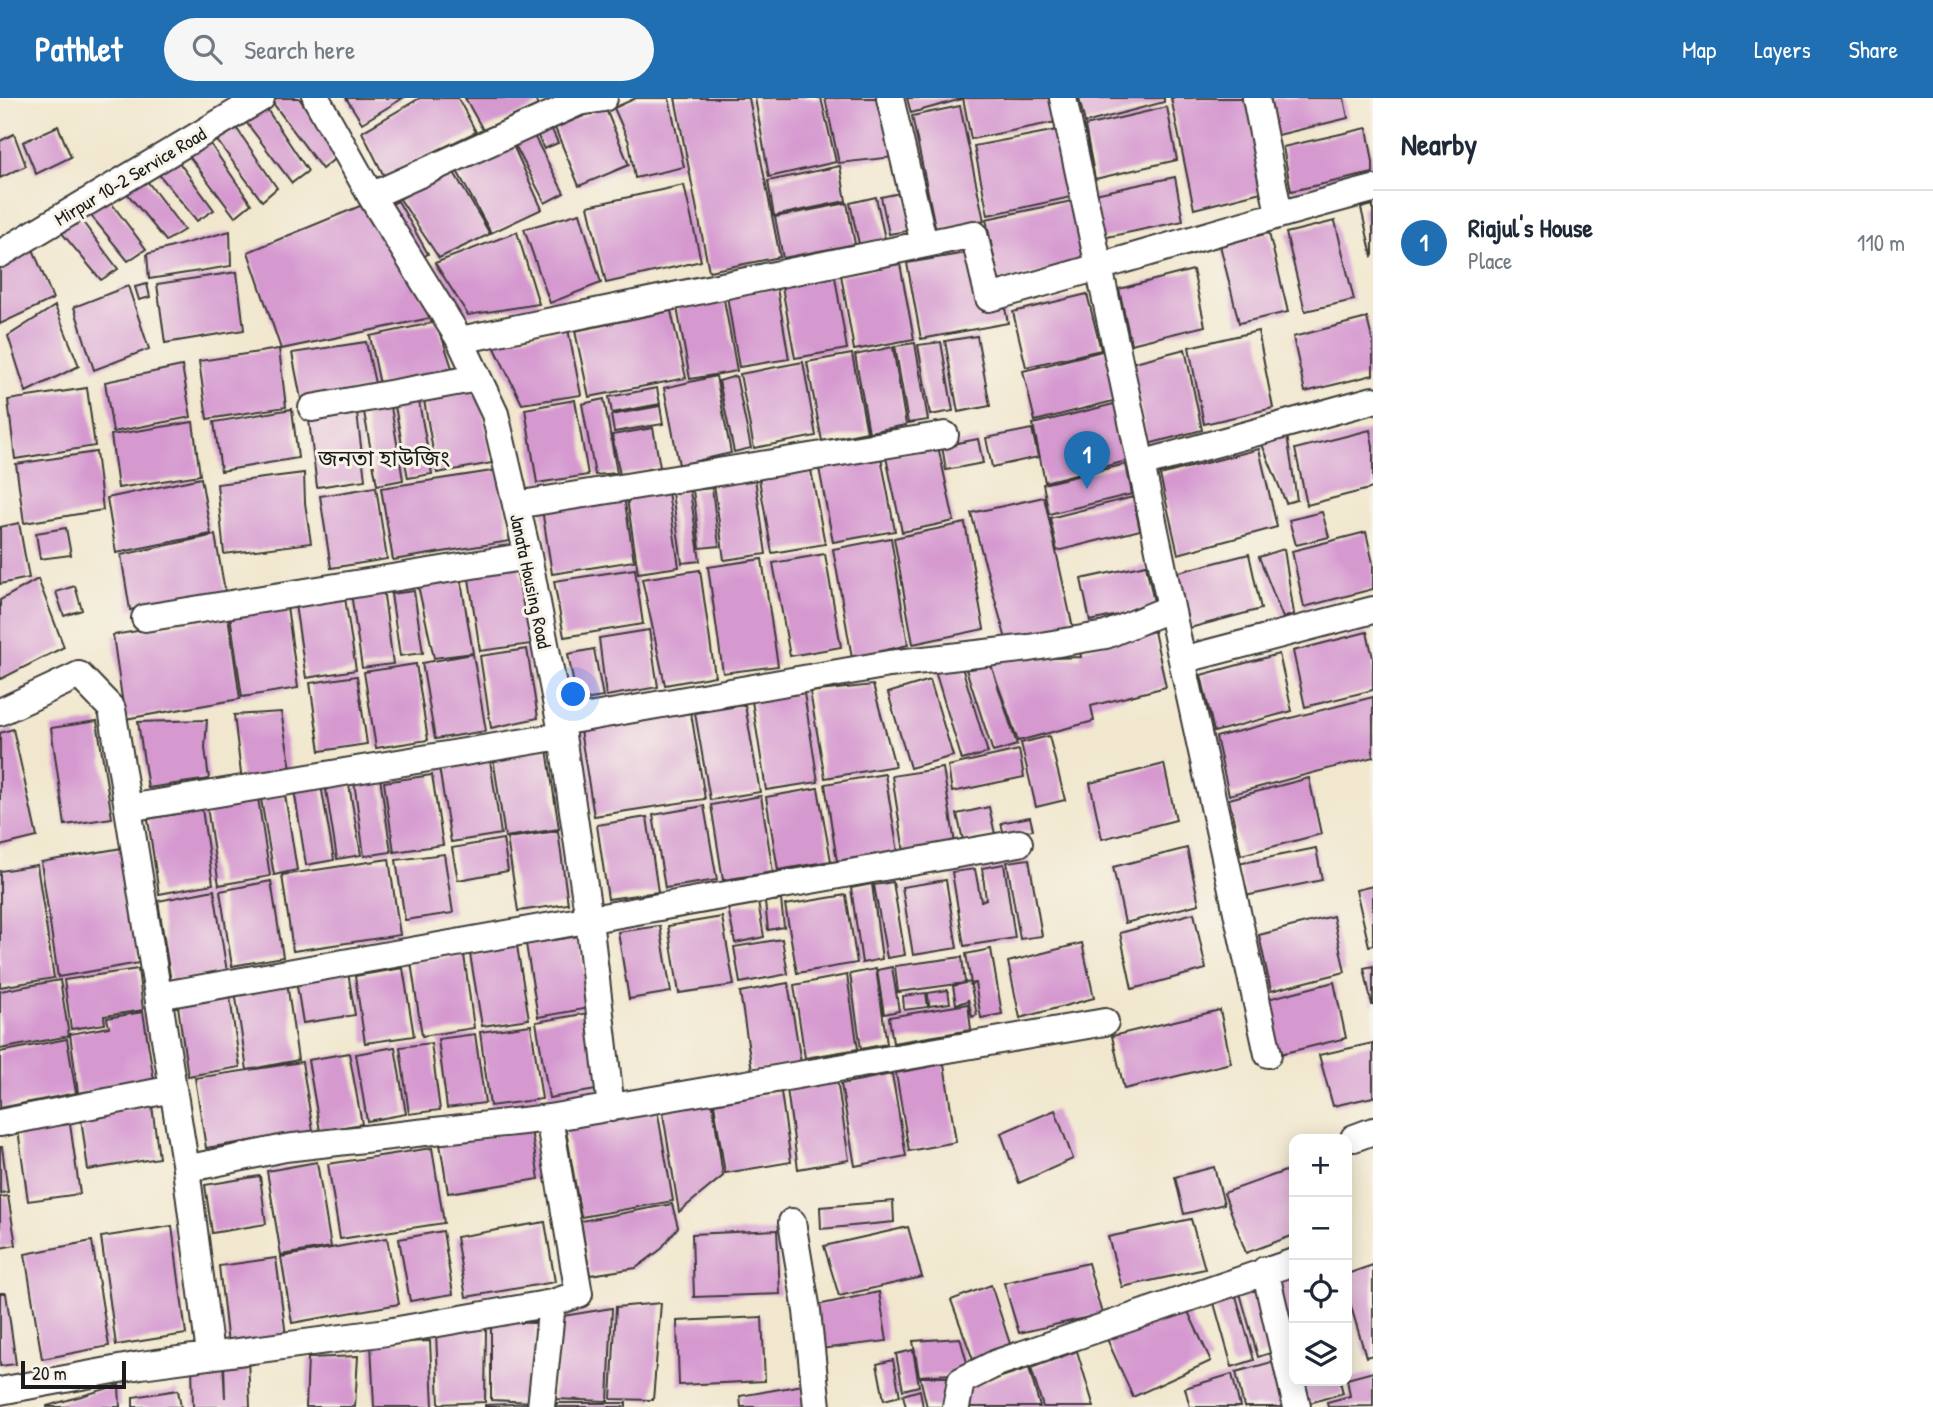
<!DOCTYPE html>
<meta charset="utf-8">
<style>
:root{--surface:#fff;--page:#f6f6f7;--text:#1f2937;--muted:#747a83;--line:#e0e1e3;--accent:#1f6fb2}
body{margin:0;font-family:"Patrick Hand","Noto Sans Bengali",sans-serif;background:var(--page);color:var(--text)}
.controls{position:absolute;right:21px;bottom:21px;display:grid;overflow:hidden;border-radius:14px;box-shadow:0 4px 18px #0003}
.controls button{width:63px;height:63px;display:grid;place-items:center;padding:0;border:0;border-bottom:2px solid var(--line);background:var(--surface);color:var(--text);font:35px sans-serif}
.scale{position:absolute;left:21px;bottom:18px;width:105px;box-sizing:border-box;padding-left:7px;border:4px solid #1c1c1c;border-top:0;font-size:19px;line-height:24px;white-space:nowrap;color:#1c1c1c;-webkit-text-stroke:5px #f7f3e8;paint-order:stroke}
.you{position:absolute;left:574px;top:597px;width:24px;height:24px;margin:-18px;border:5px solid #fff;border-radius:50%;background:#1a73e8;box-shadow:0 0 0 10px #1a73e833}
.badge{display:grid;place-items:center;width:46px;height:46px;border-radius:50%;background:var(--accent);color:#fff;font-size:23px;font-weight:700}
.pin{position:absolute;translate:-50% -58px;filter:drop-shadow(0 2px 4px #0008)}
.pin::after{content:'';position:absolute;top:37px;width:24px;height:21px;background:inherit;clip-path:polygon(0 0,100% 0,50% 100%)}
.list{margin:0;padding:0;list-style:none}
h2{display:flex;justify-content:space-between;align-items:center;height:91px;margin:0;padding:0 28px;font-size:30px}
h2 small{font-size:23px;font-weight:400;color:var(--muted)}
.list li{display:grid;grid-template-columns:46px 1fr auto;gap:21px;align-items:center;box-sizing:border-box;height:105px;padding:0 28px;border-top:2px solid var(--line)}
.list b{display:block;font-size:26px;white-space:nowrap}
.list p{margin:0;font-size:23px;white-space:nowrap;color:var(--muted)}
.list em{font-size:23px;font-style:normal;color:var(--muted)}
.icon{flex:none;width:38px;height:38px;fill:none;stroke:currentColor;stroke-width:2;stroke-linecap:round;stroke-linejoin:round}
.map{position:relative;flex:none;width:1373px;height:1309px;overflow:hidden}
header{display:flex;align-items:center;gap:42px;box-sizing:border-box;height:98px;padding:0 35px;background:var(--accent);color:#fff}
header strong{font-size:33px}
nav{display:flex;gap:38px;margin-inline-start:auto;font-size:24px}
.search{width:490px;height:63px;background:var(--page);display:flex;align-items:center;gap:18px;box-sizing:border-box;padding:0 24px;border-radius:38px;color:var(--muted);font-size:26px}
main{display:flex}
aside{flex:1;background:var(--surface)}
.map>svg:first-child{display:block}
.building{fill:#d599d0}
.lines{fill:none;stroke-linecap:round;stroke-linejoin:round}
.minor-casing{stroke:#3c3a37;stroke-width:30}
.minor{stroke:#fff;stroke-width:26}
.labels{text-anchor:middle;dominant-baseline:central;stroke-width:6;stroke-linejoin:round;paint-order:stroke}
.street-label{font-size:19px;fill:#1c1c1c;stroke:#f7f3e8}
.quarter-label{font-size:23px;fill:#1c1c1c;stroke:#f7f3e8}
</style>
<header>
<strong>Pathlet</strong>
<div class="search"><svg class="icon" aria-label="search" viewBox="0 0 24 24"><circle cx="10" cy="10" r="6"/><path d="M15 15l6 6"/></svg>Search here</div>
<nav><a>Map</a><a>Layers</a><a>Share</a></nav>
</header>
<main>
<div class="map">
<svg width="1373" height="1309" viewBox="0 0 1373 1309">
<rect width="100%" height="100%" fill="#f7f3e8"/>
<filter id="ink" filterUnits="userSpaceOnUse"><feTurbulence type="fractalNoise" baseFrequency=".0143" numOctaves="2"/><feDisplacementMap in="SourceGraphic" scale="14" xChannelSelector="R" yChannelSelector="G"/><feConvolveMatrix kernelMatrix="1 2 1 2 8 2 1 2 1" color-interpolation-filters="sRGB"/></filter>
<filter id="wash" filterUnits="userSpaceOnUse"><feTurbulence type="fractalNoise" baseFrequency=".00686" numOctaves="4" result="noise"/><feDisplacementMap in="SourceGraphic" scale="28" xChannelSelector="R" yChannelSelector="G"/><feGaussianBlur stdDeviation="1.57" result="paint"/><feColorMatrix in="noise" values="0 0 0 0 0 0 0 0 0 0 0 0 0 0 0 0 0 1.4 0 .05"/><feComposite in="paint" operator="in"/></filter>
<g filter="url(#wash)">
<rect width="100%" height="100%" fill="#f1e7ce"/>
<g id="blocks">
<path class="building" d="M274,0H299L338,58L322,71L270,1Z
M346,0H403L362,25Z
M420,0H458L476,34L384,78L362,34Z
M465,0H534L538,7L483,32Z
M636,0H669L684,69L635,80L629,44L614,10Z
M675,0H749L780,159L709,173Z
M755,0H821L836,64L769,79Z
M825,0H881L895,59L839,65Z
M907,0H962V1L911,15Z
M963,0H1051L1056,24L971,41Z
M1079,0H1164V4L1085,25Z
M1171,0H1250L1269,92L1194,111Z
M1265,0H1344L1348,20L1274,38Z
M264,7L308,73L292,85L240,16Z
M960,8L984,123L936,133L912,18Z
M605,9L629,67L579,88L555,30Z
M1167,9L1177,62L1095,81L1085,28Z
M233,25L277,90L262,103L210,33Z
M549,25L558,45L544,51L535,32Z
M58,28L71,59L36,76L23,44Z
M1367,30L1373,64V75L1291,93L1283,49Z
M1057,32L1071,99L988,117L974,48Z
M532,34L564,95L545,105L513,43Z
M14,36L26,68L0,80V43Z
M207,41L251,106L235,119L183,50Z
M512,45L542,111L491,135L456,71Z
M175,59L214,112L197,123L152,68Z
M840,68L846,103L774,118L768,83Z
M452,71L490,136L439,160L400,101Z
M144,79L184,132L166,143L121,88Z
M1175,79L1183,123L1098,141L1090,97Z
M684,87L701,163L606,185L588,108Z
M905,94L912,132L889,136L881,99Z
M106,98L146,151L128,163L83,108Z
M876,99L885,141L859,146L850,105Z
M398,103L428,156L418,162L387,108Z
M1072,103L1085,166L999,183L986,121Z
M847,105L855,146L783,160L775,119Z
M365,106L435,219L281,251L248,154Z
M1373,107V157L1372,158L1361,110Z
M580,115L601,185L550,205L524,131Z
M79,119L118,171L101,182L56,128Z
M1335,123L1354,202L1305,213L1286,135Z
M230,133L231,168L149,181L147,156Z
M517,134L539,206L468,217L435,165Z
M1269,135L1288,214L1239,225L1220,147Z
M29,141L53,201L0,226V159Z
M972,154L983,214L1005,210L1008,225L921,241L907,165Z
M900,166L914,241L854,252L841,177Z
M1193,172L1205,228L1131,246L1119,191Z
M237,174L244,232L165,245L157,186Z
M835,179L847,251L795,260L782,189Z
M147,186L150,199L139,202L135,189Z
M128,188L149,251L94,272L74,209Z
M777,190L789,261L739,269L727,198Z
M723,196L737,273L690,281L676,204Z
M1087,196L1101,252L1026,269L1013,214Z
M55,208L79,268L26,294L8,238Z
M671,213L686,280L589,299L575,233Z
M1367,220L1373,245V277L1305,294L1293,239Z
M437,224L453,273L380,287L370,238Z
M568,231L581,297L522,306L492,244Z
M1258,233L1273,310L1204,326L1189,249Z
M977,238L990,308L958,314L945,243Z
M366,244L376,290L301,301L292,255Z
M941,244L953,313L930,317L918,247Z
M915,245L928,322L908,325L895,248Z
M893,249L906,327L869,334L855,257Z
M279,251L286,309L207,321L199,263Z
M1110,251L1121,301L1035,323L1023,273Z
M1185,251L1202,332L1148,346L1131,265Z
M852,256L867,334L822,343L807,264Z
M803,264L816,338L754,350L740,276Z
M182,268L191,319L113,334L105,284Z
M716,278L731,355L679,367L664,290Z
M736,278L751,350L734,354L719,283Z
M87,290L95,348L15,361L8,302Z
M657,290L660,306L612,315L609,299Z
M479,292L492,365L437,375L424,302Z
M604,301L617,375L595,377L582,306Z
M575,302L588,377L537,385L525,311Z
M419,304L432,376L408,380L395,308Z
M1122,304L1134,361L1045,384L1033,326Z
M660,308L663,326L614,334L611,317Z
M391,309L403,382L377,387L364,314Z
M292,311L298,360L221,373L214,324Z
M357,315L365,382L317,389L309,322Z
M193,324L200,377L118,390L111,337Z
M653,330L660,369L620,377L612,337Z
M1032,331L1038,359L992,369L986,340Z
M1370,332L1373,348V390L1307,407L1295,351Z
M1287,337L1297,402L1286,405L1261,344Z
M978,341L983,365L946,372L942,348Z
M938,348L954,423L902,434L886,359Z
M1259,351L1277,429L1178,456L1160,377Z
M96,354L103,412L24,425L16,366Z
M881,359L895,433L833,444L819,370Z
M1126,366L1132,396L1049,416L1043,386Z
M499,372L510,443L393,462L381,390Z
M811,372L825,446L772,455L759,381Z
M304,375L305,405L311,445L224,456L217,386Z
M201,380L211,436L116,455L107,400Z
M755,380L766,456L724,462L714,386Z
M376,389L387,461L331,470L320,398Z
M712,390L719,448L700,450L693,392Z
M690,393L700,463L682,465L672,395Z
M668,394L679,469L638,475L627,400Z
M624,398L634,463L552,476L542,411Z
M1044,399L1073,530L1007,545L971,415Z
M1133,399L1140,432L1057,453L1050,420Z
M1322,414L1329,439L1296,447L1289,422Z
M19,425L29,480L0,486V429Z
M965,425L984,531L913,546L894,440Z
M66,430L71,457L40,461L36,435Z
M1366,434L1373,465V491L1304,509L1292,453Z
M215,437L225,493L130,512L121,457Z
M891,440L908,547L852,560L833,451Z
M1284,451L1294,516L1283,520L1259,459Z
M825,456L841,549L790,558L773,465Z
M1249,456L1261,511L1186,531L1175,475Z
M762,461L778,568L723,575L708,469Z
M519,467L531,546L480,553L468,474Z
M1146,467L1155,509L1090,523L1081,481Z
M635,471L643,526L564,539L554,483Z
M700,472L715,578L665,587L642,481Z
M460,477L473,555L434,560L417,483Z
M38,481L64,549L1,581L0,579V502Z
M75,488L82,512L64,518L56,494Z
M383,490L393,566L362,570L351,495Z
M344,493L356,572L306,580L294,500Z
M414,493L423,555L400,558L391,496Z
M287,508L298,590L242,599L230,517Z
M228,518L240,601L125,621L113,537Z
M649,532L658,589L606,598L599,540Z
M1154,533L1166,589L1091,608L1094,623L1018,643L991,567L1017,647L993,654L964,565L989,562L1081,559L1080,552Z
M1367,534L1373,560V592L1305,609L1293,553Z
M527,551L538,620L491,630L480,558Z
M594,551L603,599L577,603L568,556Z
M473,556L486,633L435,641L422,565Z
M1279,556L1292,613L1214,634L1201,577Z
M416,566L428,642L376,650L364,574Z
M961,566L988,655L962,662L935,573Z
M357,578L367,646L320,653L310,585Z
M930,582L953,658L910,670L888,595Z
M873,587L895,668L825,680L810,594Z
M804,595L818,684L766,692L752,603Z
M1373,599V659L1229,697L1216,639Z
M745,607L760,694L710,702L695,615Z
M281,614L292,676L242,684L234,617Z
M691,615L705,701L594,718L580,632Z
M207,622L205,650L209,681L148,690L138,624Z
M97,623L112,720L65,727L51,630Z
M13,631L37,739L0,748V635Z
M1049,638L1065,702L1036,709L1021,645Z
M547,651L559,731L505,739L493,659Z
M1019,652L1024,679L952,694L948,668Z
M490,662L501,736L451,744L439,669Z
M1164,666L1176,722L1102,741L1090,685Z
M943,670L955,746L904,754L892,678Z
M885,676L898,754L837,763L825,686Z
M432,677L443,747L394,754L384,684Z
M380,679L391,754L364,758L354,683Z
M1309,680L1321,736L1241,757L1229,701Z
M348,681L361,757L337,761L325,685Z
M321,687L334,762L306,767L294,691Z
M818,690L831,763L778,772L766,699Z
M285,697L297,772L274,777L261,701Z
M761,698L773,774L723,782L711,707Z
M258,700L270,778L219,787L207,709Z
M704,708L717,782L665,790L653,717Z
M989,709L995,736L963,742L957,716Z
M202,711L213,786L159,796L148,721Z
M647,719L658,794L608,801L597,727Z
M1030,719L1033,732L1004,737L1001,725Z
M558,733L568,806L518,813L507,740Z
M503,741L508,773L458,782L452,750Z
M122,750L139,865L58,879L41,764Z
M1187,750L1199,806L1125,825L1113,769Z
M1316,750L1322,782L1245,798L1238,766Z
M444,756L453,815L405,822L396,762Z
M389,761L400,837L293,853L282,777Z
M1029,761L1042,838L1020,841L1007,764Z
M1004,766L1015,840L964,848L952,774L975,771L981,803L986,801L982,770Z
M37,767L54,880L0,889V773Z
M946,782L957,850L913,857L902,789Z
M271,783L283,859L232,868L220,793Z
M893,784L905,857L887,860L874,787Z
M872,786L882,861L862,865L851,790Z
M1373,788V847L1369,848L1356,792Z
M214,792L227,874L171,884L158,803Z
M846,797L857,865L797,875L785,807Z
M781,802L784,829L768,832L765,804Z
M758,804L764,839L735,845L728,809Z
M1194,815L1206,871L1132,891L1120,835Z
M1333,818L1345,874L1271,893L1259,837Z
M722,819L734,887L679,895L668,828Z
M660,828L671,894L629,901L618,834Z
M579,838L590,910L538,919L526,846Z
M782,841L788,876L740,885L734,849Z
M1082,845L1094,900L1020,920L1008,864Z
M517,848L529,921L482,928L470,856Z
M991,851L1002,916L981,920L975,885L971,886L966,856Z
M464,857L474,930L422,938L411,864Z
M962,859L965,885L898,894L895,868Z
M1373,868V907H1372L1364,870Z
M892,869L899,913L884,916L877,872Z
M403,870L414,938L365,945L355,878Z
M138,871L143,912L104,918L105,926L71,931L64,882Z
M876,871L887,946L861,951L850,876Z
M348,874L355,917L303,925L296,882Z
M847,877L858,951L805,960L794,887Z
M60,882L69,938L0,951V893Z
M287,884L298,962L247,972L235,893Z
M970,884L977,917L972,919L968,901V903L956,906L953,888Z
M1334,884L1346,940L1272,958L1260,903Z
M788,885L801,965L752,973L740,894Z
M948,892L950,905L929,908L928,895Z
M926,895L928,909L904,912L903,898Z
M230,899L240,969L188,978L178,908Z
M968,906L971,932L893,945L889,919Z
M1220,912L1231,965L1124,991L1112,938Z
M143,914L154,982L78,995L70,936L109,929L107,920Z
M589,915L602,991L549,1000L536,924Z
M531,927L542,1001L490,1008L480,934Z
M475,936L485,1005L447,1010L438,941Z
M67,941L76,995L0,1010V954Z
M431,945L440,1012L409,1016L400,949Z
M1373,945V999L1333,1008L1319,957Z
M395,949L406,1016L367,1023L356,956Z
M349,955L362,1026L320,1033L308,962Z
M302,964L313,1033L206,1050L195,980Z
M944,966L956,1044L909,1053L896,975Z
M892,976L906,1058L855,1068L841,986Z
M837,981L849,1062L798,1071L787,991Z
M781,994L791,1064L725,1075L714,1006Z
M712,1001L723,1078L679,1114L662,1010Z
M152,1008L159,1060L88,1072L81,1020Z
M657,1011L673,1103L581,1119L565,1027Z
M1055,1012L1073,1061L1019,1085L1001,1035Z
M70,1026L80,1096L28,1103L18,1032Z
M531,1032L539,1081L448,1095L440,1046Z
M0,1049H2L8,1094L0,1095Z
M432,1050L444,1125L340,1141L328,1066Z
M317,1064L331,1149L281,1157L267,1073Z
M1214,1069L1224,1106L1184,1116L1175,1079Z
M1294,1070V1137L1246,1155L1224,1095Z
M260,1078L266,1126L212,1135L205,1087Z
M8,1098L16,1147L0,1150V1099Z
M893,1103L894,1124L821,1131L820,1109Z
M672,1106L678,1129L660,1152L636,1170L590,1177L581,1123Z
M1191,1121L1205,1171L1122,1189L1108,1139Z
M545,1124L555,1184L466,1199L456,1139Z
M172,1128L186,1236L116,1247L101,1139Z
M908,1129L922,1179L839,1198L824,1148Z
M777,1132L780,1196L694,1199L692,1136Z
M443,1133L453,1196L410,1203L399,1141Z
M387,1140L399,1206L292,1225L281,1159Z
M92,1143L109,1248L42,1261L25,1156Z
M276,1160L286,1238L228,1246L219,1168Z
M1088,1165L1102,1216L1019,1235L1004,1185Z
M1373,1167V1257L1366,1259L1347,1195V1176Z
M1294,1171V1270L1270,1178Z
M1260,1180L1280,1252L1258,1259L1238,1188Z
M991,1187L1013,1255L975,1267L951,1202Z
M1234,1191L1254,1262L1232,1269L1212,1198Z
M879,1194L887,1243L820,1251L813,1208Z
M0,1195H6L16,1266L0,1268Z
M661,1205L653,1302L611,1301L616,1209Z
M1184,1205L1211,1263L1133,1299L1107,1241Z
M612,1210L608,1303L553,1301L563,1218Z
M762,1219L765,1283L679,1287L677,1223Z
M491,1224L536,1225L535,1304L491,1302Z
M486,1230L485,1304L439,1306L436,1234Z
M960,1240L970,1275L919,1278L913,1243Z
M430,1243L433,1309H374L371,1245Z
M913,1252L919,1288L903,1292L896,1256Z
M1077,1253L1094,1309H1043L1031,1270Z
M358,1258L355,1309H306L308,1260Z
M248,1260L250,1309H193L192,1265L223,1263L225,1300L224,1262Z
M1283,1261L1294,1309H1244L1236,1274Z
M893,1262L900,1298L884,1302L877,1266Z
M1029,1270L1040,1309H963L962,1288L977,1287Z
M1373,1274V1308L1328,1309L1327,1304L1350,1298L1347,1281Z
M1232,1276L1240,1309H1190L1185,1290Z
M920,1279H960L951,1309H927Z
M1306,1283H1340L1343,1295L1300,1308L1295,1286Z
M119,1287L120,1309H47V1308Z
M803,1287L805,1309H741L740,1298Z
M178,1292L181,1309H133V1299Z
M920,1292L923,1309H906L903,1297Z
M535,1305L534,1309H485V1307Z
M557,1305H626V1309H556Z"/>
</g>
</g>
<g filter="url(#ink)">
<use href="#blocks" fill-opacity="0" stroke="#3c3a37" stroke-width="2"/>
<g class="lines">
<defs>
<path id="minor" d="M316,0L371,98L460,242L495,316L528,458L560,624L589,822L611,1010
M890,0L924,146
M1063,0L1141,366L1373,302
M1256,0L1279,116
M371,98L579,4L604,0
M0,156L261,0
M460,242L974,136L989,200C1117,165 1244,125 1373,91
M312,310L478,280
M1141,366L1182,562L1268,956
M516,407L945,337
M145,520L528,458
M1182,562L1373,512
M0,614L79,577L112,611L186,1071L210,1256
M560,624L889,566L1029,550L1106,537L1171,510
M128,710L561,638
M158,898L1019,745
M0,1025L173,991
M1354,1040L1373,1033
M186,1071L285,1050L549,1020
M792,1124L807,1213L817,1309
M1265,1172L1297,1309
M0,1293L141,1267L387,1234L552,1205L579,1196L549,1020L1105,924
M541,1309L552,1205
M956,1309L961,1283L997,1265L1294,1164"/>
</defs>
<use href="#minor" class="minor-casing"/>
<use href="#minor" class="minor"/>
</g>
</g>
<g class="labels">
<g class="street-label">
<text transform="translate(130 78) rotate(-31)">Mirpur 10-2 Service Road</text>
<text transform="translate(531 483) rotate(78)">Janata Housing Road</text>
</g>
<g class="quarter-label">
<text x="384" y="359">জনতা হাউজিং</text>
</g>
</g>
</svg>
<div class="controls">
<button>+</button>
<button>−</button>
<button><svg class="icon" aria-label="locate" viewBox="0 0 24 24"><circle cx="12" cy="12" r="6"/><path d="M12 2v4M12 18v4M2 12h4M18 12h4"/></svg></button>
<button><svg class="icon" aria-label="layers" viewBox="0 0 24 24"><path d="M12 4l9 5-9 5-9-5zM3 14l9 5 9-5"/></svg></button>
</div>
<div class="scale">20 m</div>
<div class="you"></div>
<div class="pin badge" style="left:1087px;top:391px">1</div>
</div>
<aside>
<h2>Nearby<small></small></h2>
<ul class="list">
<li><span class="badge">1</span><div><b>Riajul's House</b><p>Place</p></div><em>110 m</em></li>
</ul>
</aside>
</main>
